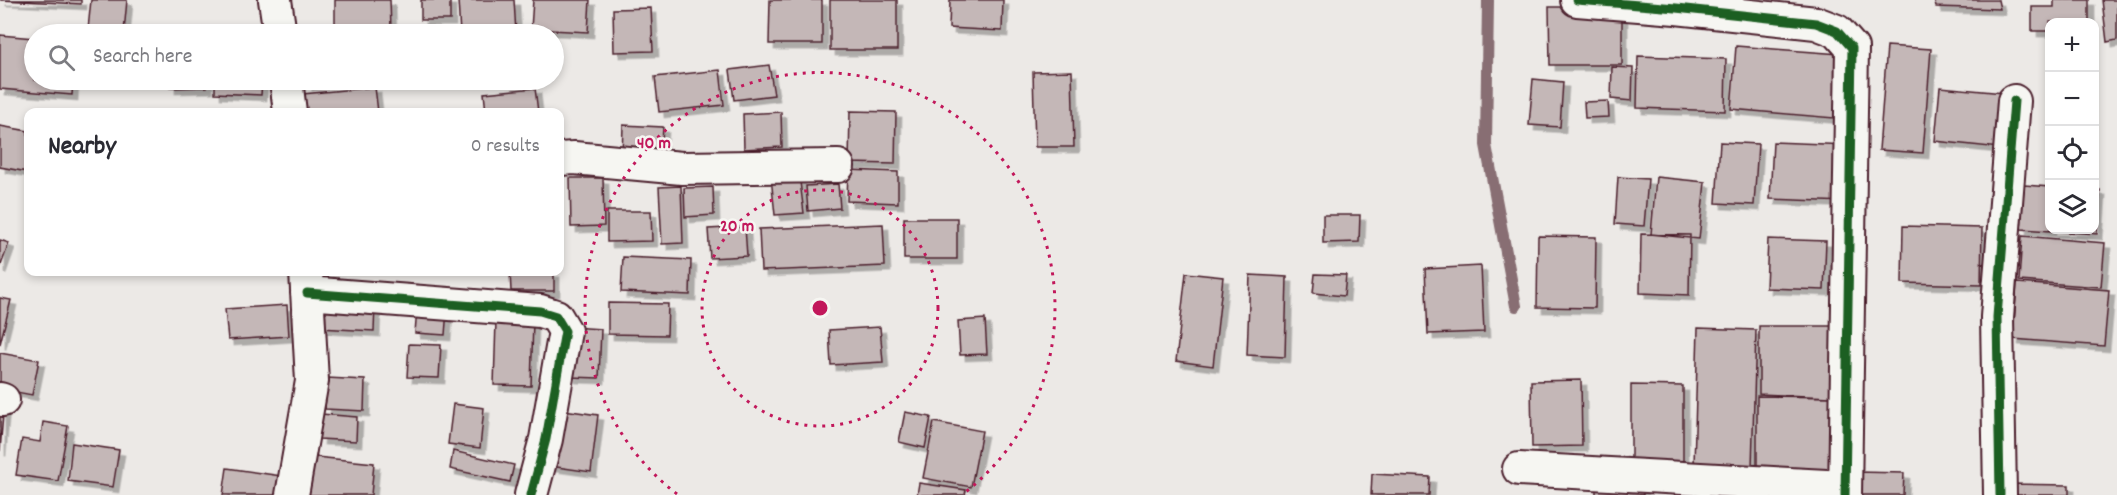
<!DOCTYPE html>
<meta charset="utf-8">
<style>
:root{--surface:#fff;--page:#f7f7f7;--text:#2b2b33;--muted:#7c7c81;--line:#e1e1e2}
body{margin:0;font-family:Dekko,sans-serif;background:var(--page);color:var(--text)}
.controls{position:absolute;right:18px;top:18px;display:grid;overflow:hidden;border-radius:12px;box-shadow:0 3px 9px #0003}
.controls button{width:54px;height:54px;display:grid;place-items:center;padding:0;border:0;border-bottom:2px solid var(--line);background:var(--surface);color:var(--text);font:30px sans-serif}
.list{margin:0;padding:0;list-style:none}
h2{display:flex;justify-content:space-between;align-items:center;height:78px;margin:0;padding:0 24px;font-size:26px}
h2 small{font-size:20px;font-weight:400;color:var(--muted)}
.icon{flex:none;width:33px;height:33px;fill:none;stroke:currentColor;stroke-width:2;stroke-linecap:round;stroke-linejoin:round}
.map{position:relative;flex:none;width:2117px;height:495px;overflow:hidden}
.search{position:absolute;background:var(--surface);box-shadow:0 3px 9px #0003;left:24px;top:24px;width:540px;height:66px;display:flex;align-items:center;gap:15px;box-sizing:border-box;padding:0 21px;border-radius:33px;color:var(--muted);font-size:22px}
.panel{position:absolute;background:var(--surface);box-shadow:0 3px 9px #0003;left:24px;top:108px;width:540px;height:168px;border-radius:12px}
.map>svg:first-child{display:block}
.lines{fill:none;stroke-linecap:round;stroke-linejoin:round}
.stream{stroke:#886e73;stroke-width:12}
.building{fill:#c4b7b7;stroke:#4a1f2b;stroke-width:1.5;filter:url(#shadow)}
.street-casing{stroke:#4a1f2b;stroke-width:36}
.street{stroke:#f6f6f2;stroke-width:32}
.cycleway-casing{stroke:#f6f6f2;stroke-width:13}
.cycleway{stroke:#1b5e20;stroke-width:9}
.ring{fill:none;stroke:#c2185b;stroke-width:3;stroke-dasharray:3 6}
.centre{fill:#c2185b;stroke:#f6f6f2;stroke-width:3}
.ring-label{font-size:18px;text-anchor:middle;font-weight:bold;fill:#c2185b;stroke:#f6f6f2;stroke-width:5;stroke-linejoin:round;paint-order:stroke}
</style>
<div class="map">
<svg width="2117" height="495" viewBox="0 0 2117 495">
<defs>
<filter id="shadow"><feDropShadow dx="5.5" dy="5.5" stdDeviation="0" flood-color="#0004"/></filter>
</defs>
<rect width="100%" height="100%" fill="#ece9e6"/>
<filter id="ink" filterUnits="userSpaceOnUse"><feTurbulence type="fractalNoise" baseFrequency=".0167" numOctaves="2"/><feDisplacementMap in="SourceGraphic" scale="12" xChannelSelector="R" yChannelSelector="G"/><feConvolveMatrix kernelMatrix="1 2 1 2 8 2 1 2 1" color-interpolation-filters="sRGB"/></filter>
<g filter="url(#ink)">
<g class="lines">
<path class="stream" d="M1488,0L1486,145L1516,306"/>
</g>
<path class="building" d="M0,0H81V4Z
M91,0H127L124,32L88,29Z
M335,0H390L391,28L335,30Z
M421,0H450V20H421Z
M458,0H514L516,33L460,34Z
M533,0H590L588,32L531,29Z
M770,0H822V44H769Z
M830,0H897V50H830Z
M950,0H1003L1002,31L949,28Z
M1934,0H1998L2000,9L1936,7Z
M2054,0H2089V22H2050V31H2032V7H2054Z
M2102,0H2117V40L2107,42Z
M1549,7H1622V65H1550Z
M651,8L653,51L614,52L613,9Z
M174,28L256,32V34H174Z
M0,35L34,38V80H73L72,95L0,89Z
M1736,46L1840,54L1834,118L1731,109Z
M1887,46L1931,49L1923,153L1879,150Z
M1638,56L1726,59L1725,111L1637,108Z
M769,65L774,95L734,100L730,70Z
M1612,67L1633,68L1632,101L1611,99Z
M720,70L724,105L659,112L655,77Z
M1072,71L1074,147H1035L1033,72Z
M1533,79L1563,82L1560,127L1529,125Z
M170,80H207V87L170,88Z
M215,80H262L261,95L215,93Z
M306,80H337L307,85Z
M375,87L378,112H293L292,95Z
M1940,87L2014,94L2009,149L1935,141Z
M535,88L538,112H486L484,93Z
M1608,101L1609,117L1585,118L1584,102Z
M850,111L896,112L895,164L849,163Z
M781,112L782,147L744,149L743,114Z
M623,125L663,127L661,157L622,156Z
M0,126L28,131V172L0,167Z
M1720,142L1758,144L1754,205L1716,203Z
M1773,142L1849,145L1846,202L1770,199Z
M848,170L898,172V203L847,201Z
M799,174L804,213L775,215L771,177Z
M1618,177L1648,179L1644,226L1615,224Z
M1656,177L1705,182L1699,239L1651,234Z
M570,178H603L604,226L571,227Z
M838,184L840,208L808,211L806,186Z
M2024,185L2050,187V230H2094V190H2100L2097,234L2021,229Z
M681,186L683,243L662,244L659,187Z
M713,187L714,215L685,217L684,188Z
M607,211H651L652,241L607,242Z
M1323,215H1360L1359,242L1323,243Z
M904,218H957V259H904Z
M883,224L885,266L761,271L759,229Z
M1903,226L1982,228L1981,285L1902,283Z
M745,227L747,256L710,258L708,229Z
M1641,234L1690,235L1689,295L1640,293Z
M1538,236L1596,237L1595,308L1537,307Z
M2022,236L2105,243L2101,287L2019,281Z
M1768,239L1826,241L1824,290L1766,288Z
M0,240L9,243L0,268Z
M623,257L691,260L690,295L621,292Z
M1481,266L1484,332L1428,334L1425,269Z
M510,272H554V291H511Z
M1186,273L1223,277L1213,366L1176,361Z
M1315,274L1346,275L1344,296L1313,293Z
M1250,275L1287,277L1285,357L1247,355Z
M2017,283L2109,290L2104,346L2013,339Z
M0,298L11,300L0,344Z
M320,303L375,306L374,331L319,328Z
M608,303L668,304L667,335L608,334Z
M287,305L289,336L228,340L225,309Z
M417,308L447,310L445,335L415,333Z
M985,319L987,354L960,355L958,321Z
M496,321L533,322L531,386L494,385Z
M1759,326H1834L1832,397L1759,394Z
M572,327L601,329L599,378L570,377Z
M880,327L883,362L831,365L829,330Z
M1698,328L1756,330L1752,467L1694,465Z
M409,344L441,345L439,378L407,377Z
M0,353L39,360L32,395L0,389Z
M327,378L365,380L364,411L325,409Z
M1581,380L1582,446L1532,447L1531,381Z
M1631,385L1683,386V465L1631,464Z
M1757,396L1832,397V472H1757Z
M0,403H4L0,451Z
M453,404L484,408L480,448L448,444Z
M557,409L598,415L591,472L550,466Z
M905,412L931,417L925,448L899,442Z
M321,414L357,417L356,441L319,439Z
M43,422L68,426L58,481L16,475L22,439L40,442Z
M934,422L982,431L971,487L923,478Z
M72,443L119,450L113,487L68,481Z
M453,451L514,465L510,482L450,469Z
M306,456L374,463L371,495H303Z
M227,468L288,477L286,495H223Z
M1857,472L1904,473L1903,495H1857Z
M1372,474L1430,477L1429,495H1371Z
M1596,478L1643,479V495H1596Z
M919,483L966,490L965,495H917Z
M2008,484L2069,485V495H2008Z"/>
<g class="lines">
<defs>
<path id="street" d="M275,0L280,34
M1577,0L1676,8L1816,23L1837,31L1852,48L1845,495
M286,80L290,112
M560,159L574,158L682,168L838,166
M307,293L540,311L556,316L565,331L546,439L531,495
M0,399L3,400
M1519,469L1845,487
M292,495L312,381L306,272
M2000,495L1997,317L2014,101"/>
</defs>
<use href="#street" class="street-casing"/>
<use href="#street" class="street"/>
<defs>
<path id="cycleway" d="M1577,0L1676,8L1816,23L1837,31L1852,48L1845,495
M307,293L540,311L556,316L565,331L546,439L531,495
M2000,495L1997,317L2014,101"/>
</defs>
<use href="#cycleway" class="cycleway-casing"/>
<use href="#cycleway" class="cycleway"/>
</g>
</g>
<g class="ring">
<circle cx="820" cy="308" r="118"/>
<path d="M677 494A235 235 0 1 1 963 494"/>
</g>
<circle cx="820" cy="308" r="9" class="centre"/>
<g class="ring-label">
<text x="654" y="148">40 m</text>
<text x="737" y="231">20 m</text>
</g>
</svg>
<div class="controls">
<button>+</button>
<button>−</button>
<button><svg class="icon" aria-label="locate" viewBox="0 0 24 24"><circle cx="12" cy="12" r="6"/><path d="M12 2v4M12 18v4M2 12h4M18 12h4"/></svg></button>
<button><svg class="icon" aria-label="layers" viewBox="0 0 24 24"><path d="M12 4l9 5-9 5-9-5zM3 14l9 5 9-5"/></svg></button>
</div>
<div class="search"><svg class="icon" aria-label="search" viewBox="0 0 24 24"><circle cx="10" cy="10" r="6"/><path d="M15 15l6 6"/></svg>Search here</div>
<section class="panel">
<h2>Nearby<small>0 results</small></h2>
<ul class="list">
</ul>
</section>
</div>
